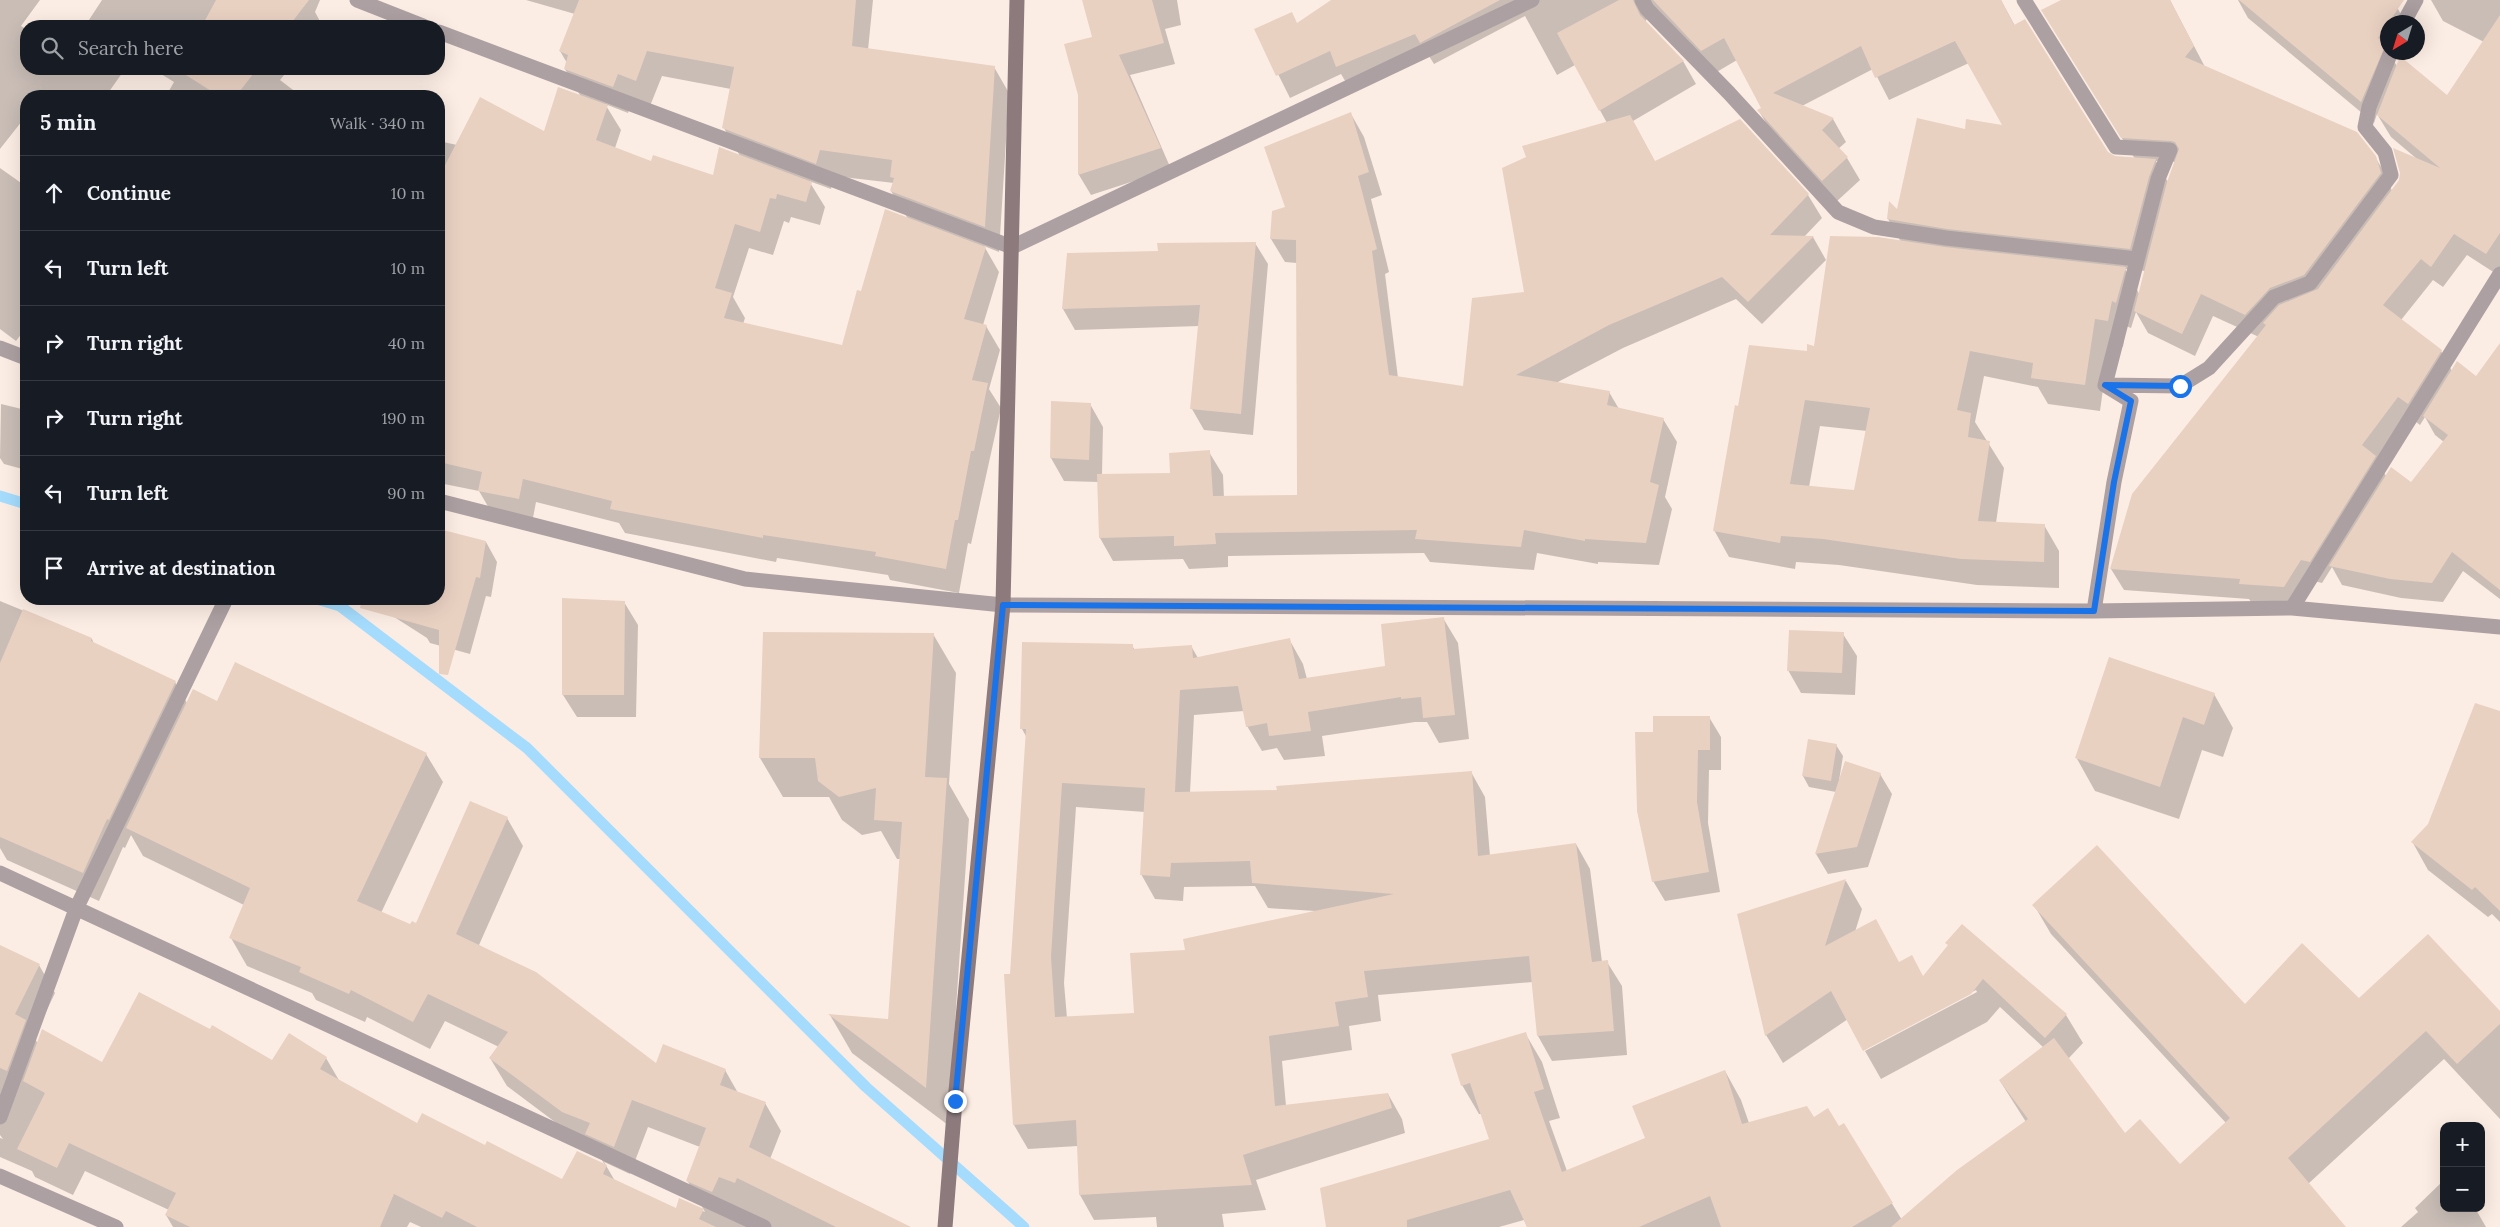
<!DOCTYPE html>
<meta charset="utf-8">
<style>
:root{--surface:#171b24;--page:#242831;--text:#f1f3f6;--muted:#9ea1a6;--line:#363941}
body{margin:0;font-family:Lora,serif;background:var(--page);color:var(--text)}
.controls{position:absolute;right:15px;bottom:15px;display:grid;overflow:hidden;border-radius:10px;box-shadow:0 5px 20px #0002}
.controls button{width:45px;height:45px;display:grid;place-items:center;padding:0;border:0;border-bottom:1px solid var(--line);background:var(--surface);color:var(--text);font:25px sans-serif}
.compass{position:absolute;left:2380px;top:15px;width:45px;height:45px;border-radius:50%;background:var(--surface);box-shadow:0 5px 20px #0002;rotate:218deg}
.stop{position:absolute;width:15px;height:15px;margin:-11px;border:4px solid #1a73e8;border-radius:50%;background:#fff}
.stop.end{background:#1a73e8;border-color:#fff;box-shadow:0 1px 5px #0008}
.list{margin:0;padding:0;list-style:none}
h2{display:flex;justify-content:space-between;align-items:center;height:65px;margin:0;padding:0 20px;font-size:21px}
h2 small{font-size:16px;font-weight:400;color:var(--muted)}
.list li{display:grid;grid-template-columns:32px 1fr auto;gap:15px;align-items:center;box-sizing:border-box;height:75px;padding:0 20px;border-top:1px solid var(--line)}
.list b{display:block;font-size:19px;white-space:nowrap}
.list em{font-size:16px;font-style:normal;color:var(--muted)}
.icon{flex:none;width:28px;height:28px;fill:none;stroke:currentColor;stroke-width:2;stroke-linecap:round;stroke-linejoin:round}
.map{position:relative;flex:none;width:2500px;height:1227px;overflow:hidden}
.search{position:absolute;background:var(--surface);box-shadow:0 5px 20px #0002;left:20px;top:20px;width:425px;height:55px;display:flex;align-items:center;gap:12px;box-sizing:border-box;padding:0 18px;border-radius:20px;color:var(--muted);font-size:19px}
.panel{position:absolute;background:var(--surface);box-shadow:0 5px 20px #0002;left:20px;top:90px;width:425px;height:515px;border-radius:20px}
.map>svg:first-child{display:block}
.shadow{fill:#0003;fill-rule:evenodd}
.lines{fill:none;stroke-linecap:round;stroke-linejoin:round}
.stream{stroke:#a5dcfd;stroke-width:11}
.building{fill:#e9d1c2;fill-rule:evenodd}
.street{stroke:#ada0a2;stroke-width:15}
.secondary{stroke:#8c7a7d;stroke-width:15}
.route{stroke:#1a73e8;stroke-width:6}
</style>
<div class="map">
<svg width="2500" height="1227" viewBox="0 0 2500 1227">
<rect width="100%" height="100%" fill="#fcede4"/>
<path class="shadow" d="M0,0H40L21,26L26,29V69H125L106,96H26V116L0,149Z
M102,0H320L315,12L322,25L85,26Z
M526,0H873L868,50L994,67L1009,93L999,252L984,246L999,272L983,325L986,326L1000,350L989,389L1001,408L971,544L968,543L959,593L890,580L888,575L777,558L776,562L625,533L619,523L536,502L532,523L493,515L479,491L439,483V141L457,145L544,132L581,97L565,69L567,63L560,51L575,14ZM662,76L731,89L724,128L740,156L714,177L652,162L615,148L621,130L605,104L628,113L632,99L650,106ZM834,176L894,183L891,191L908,219L862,292L843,347L743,324L745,318L733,297L749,248L773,255L784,221L789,223L791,217L820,225L825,207L809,181L831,189Z
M1084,0H1177L1181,25L1165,29L1175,64L1130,75L1171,169L1091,195L1079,175L1094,38Z
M1334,0H2001L2015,26L2107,153L2115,158L2135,159L2056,33L2063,0H2170L2205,67L2375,157L2389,180L2392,192L2417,159L2391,137L2377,114L2374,123L2248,18L2238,0H2388L2398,9L2405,22H2388V52L2397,66L2448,97L2484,42L2443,21L2431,0H2500V272L2498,275L2467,255L2443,287L2433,280L2401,320L2441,351L2452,371L2477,378L2500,345V599L2463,571L2443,602L2401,598L2342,585L2332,567L2322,583L2314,581L2296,608L2253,605L2249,599L2124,590L2111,569L2133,495L2259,337L2213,316L2195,356L2148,333L2136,312L2131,328L2126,326L2123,347L2109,345L2100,411L2048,404L2038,387L1984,376L1975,422L2004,468L1996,523L2044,525L2059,551V588L1977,585L1839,565L1796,562L1795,569L1729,557L1714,530L1739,407L1815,347L1901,242L1888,219L1890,204L1897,212L1966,131L2004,126L1969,63L1889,100L1873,69L1802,106L1833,119L1846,142L1838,149L1847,158L1860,180L1836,202L1772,133L1759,111L1762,109L1737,60L1715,73L1650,14L1645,22L1683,61L1696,84L1633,121L1655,162L1740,120L1808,195L1822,218L1804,237H1813L1826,260L1762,324L1736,299L1623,348L1556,383L1609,392L1619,409L1663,419L1677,442L1665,497L1672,509L1659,565L1598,562V564L1537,553L1534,570L1430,562L1424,553L1228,556V567L1189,569L1183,559L1113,561L1100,538L1098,482L1064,481L1051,458L1052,403L1090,404L1103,427L1102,475L1171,474L1209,452L1223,475L1224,498L1298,496L1297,263L1285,262L1271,239L1273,212L1287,208L1351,114L1364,137L1382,195L1371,199L1389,272L1385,274L1398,378L1464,388L1526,293L1607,123L1575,65L1557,75L1525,16L1434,64L1429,56L1350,89L1341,74L1290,98L1256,30L1291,13L1297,24ZM2156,161L2176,162L2168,182ZM2125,269L2145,271L2139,294L2134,283ZM2425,417L2435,435L2444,442L2411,484L2386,476L2378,461L2411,418L2420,425ZM1820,426L1867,431L1855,491L1809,487Z
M153,69H289L280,80L301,96H166L174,82Z
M0,168L24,185L26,182V328L16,341L0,329Z
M1255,243L1268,264L1253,435L1204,430L1192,409L1200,326L1075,330L1063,309L1159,252Z
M1,404L26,410V470L4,464L0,458Z
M439,531L486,542L497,562L491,597L486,596L470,654L430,643L427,638L388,613L380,599H439Z
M0,601L92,639L94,644L175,682L187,703L218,702L426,754L443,782L381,913L411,926L416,925L507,818L523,846L479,945L657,1065L725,1070L738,1093L765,1103L781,1131L770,1159L908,1227H421L410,1222L407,1227H173L166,1215L169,1210L85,1171L73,1195L35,1177L32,1171L0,1157V1138L3,1139L0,1135V946L39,965L55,993L34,1037L38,1044L102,1064L273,1062L326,1058L340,1082L418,1124L486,1146L563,1181L605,1165L593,1146L579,1140L507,1086L490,1058L499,1047L445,1021L430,1049L367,1017L365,1022L316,1000L312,993L247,966L231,938L244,905L143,856L131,835L125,848L123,847L99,901L7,860L0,848ZM648,1127L700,1147L687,1180L705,1212L680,1200L676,1210L615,1181L604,1162L630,1174Z
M624,602L638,625L636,717H577L563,695Z
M1443,618L1458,643L1469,739L1439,743L1427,722H1415L1322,736L1325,756L1284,760L1277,748L1262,751L1247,726L1244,711L1194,715L1190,793L1279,791L1471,772L1485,797L1490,856L1576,844L1590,869L1602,962H1607L1622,986L1627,1055L1552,1061L1538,1036L1533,982L1378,995L1381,1021L1349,1026L1352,1050L1282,1061L1286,1106L1388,1094L1402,1119L1405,1133L1256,1180L1266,1210L1222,1214L1224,1227H1157L1156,1217L1094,1220L1080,1195L1078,1146L1028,1149L1014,1125L1011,975L1027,738L1022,729L1132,645L1135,651L1191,646L1198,658L1289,639L1303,664L1307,679L1386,667ZM1076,807L1145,812L1141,874L1155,899L1183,901L1184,887L1255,886L1268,908L1316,911L1187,951L1135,1014L1067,1018L1064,983Z
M765,634H933L956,673L949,784L969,819L948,1125L852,1053L830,1015L890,1020L900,859H897L881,831L862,835L842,820L829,797H783L760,758Z
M1843,634L1857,656L1855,695L1801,693L1788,670Z
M2214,694L2233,728L2223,757L2202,750L2179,819L2095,791L2076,757Z
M2500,712V922L2492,914L2488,917L2428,870L2413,843L2430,825Z
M1709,717L1721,737V770H1709L1708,823L1720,892L1665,901L1653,881L1654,733Z
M1836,745L1843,756L1839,781L1880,774L1892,794L1868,867L1828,874L1816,854L1836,792L1809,787L1803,776Z
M1846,881L1862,909L1855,932L1899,963L1923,977L1949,946L1947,943L2066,1015L2083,1043L2068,1059L2125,1134L2180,1165L2226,1123L2051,934L2034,905L2245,1006L2359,999L2500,1013V1119L2444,1059L2308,1184L2344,1227H1527L1524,1220L1499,1227H1327L1491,1140L1482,1114H1479L1462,1085L1525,1033L1542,1062L1560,1118L1549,1121L1567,1171L1647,1139L1725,1071L1741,1100L1749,1123L1814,1119L1839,1128L1844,1125L1902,1220L2026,1122L2000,1081L2044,1048L2000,1007L1987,1022L1881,1079L1865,1051L1977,992L1976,990L1864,1049L1848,1019L1783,1063L1766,1035L1738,915Z
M2444,1180V1208H2475L2486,1227H2401L2418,1212L2415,1208Z"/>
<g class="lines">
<path class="stream" d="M0,496L26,504
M317,599L340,606L527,748L866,1087L1024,1227"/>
</g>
<path class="building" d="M216,0H309L289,26H202Z
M579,0H856L852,46L995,66L985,227L890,191L894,178L890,177L892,160L820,150L816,164L722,128L734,67L647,51L636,81L618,74L613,87L564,69L568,55L559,51Z
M1082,0H1152L1164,43L1119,55L1161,148L1078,175V95L1064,44L1092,37Z
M1331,0H1500L1420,43L1415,34L1336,67L1330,51L1276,76L1254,29L1292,12L1297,23Z
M1619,0H1633L1640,15L1684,61L1599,111L1557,33Z
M1653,0H2001L2014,25L2025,19L2108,152L2115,156L2156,159L2149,177L2130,249L1947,229L1887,219L1889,201L1897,209L1917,118L1965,129L1966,119L2002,125L1955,41L1875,78L1861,46L1773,93L1834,118L1822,130L1848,157L1822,181L1757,110L1761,108L1724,38L1701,51Z
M2061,0H2170L2194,46L2185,57L2357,132L2376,156L2381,173L2304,275L2270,288L2245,315L2201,294L2182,334L2134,311L2167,182L2179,149L2175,142L2171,141L2121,138L2041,10Z
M2239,0H2404L2378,38L2386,44L2361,102Z
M2500,15V233L2486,254L2454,234L2431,267L2421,259L2383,305L2442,350L2408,404L2398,397L2362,445L2376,456L2310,562L2301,560L2284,587L2239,584L2240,579L2110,569L2132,494L2266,325L2263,323L2279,305L2318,289L2399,180L2400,173L2393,148L2440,168L2377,115L2400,56L2447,95Z
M179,69H257L236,96H219L178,70Z
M558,87L608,105L596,140L651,161L653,155L713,175L719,147L812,182L806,202L777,194L776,199L770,198L760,232L735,224L715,288L732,293L724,318L842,345L857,290L861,291L885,209L986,247L964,319L987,325L972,380L988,383L974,451H971L958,520H955L946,569L875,556L876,552L763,535V538L610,509L612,501L523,479L519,499L478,491L482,472L439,462V177L480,97L544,131Z
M1351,112L1369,172L1358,176L1377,249L1372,251L1389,375L1463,386L1472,298L1524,292L1502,168L1526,157L1522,146L1630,115L1655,161L1740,119L1809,194L1770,235L1814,236L1748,302L1722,277L1609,325L1516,375L1610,391L1607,405L1664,418L1650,482L1659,485L1646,543L1585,539V541L1524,530L1521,547L1415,539L1417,530L1215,533L1216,544L1174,546V536L1099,538L1097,474L1170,473L1169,453L1210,450L1213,496L1297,495L1296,240L1270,239L1272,211L1285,207L1264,147Z
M1830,236L1878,237L1945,247L2126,267L2116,303L2112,301L2108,321L2095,319L2085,385L2031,378L2033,363L1970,351L1957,410L1971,413L1968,437L1990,441L1978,521L2045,524L2044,562L1961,559L1823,539L1781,536L1780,543L1713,531L1735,405L1738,406L1749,345L1807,351V344L1814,346ZM1805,400L1870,408L1854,490L1790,484Z
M1256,242L1241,414L1190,409L1200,305L1062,309L1067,253L1158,251L1157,243Z
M2500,343V590L2452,552L2432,583L2390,579L2329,566L2391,467L2411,482L2448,435L2423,416L2457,361L2476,376Z
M1051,401L1091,403L1089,460L1050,458Z
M439,529L486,541L480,578L476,577L448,675L439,674V630L360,608L362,599H439Z
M562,598L625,601L624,695H562Z
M23,609L92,638L91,641L176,681L109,820L107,819L83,873L0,837V663Z
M1444,617L1455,715L1423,718L1421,697L1401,699V697L1308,712L1311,731L1269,736L1267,723L1246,727L1238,686L1180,690L1175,792L1277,790L1276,786L1472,771L1478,856L1576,843L1592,962L1608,960L1614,1031L1537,1036L1529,956L1364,971L1368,997L1335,1002L1339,1026L1269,1036L1275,1106L1388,1093L1392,1108L1243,1155L1252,1185L1079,1195L1076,1120L1013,1125L1004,974H1010L1026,729H1020L1022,642L1133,644V649L1192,645L1193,658L1290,638L1299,679L1385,666L1381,624ZM1062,783L1145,788L1140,875L1170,877L1171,863L1250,861L1252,883L1394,894L1183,939L1185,950L1130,953L1134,1013L1055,1017L1051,957Z
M1789,630L1844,632L1842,673L1787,671Z
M763,632L934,633L925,777L947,778L926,1088L828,1014L888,1019L902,822L874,820L876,788L839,797L818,781L815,758H759Z
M2109,657L2215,693L2204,725L2183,717L2160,787L2075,758Z
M235,662L427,753L357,901L410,924L412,921L416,923L470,801L508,817L456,934L536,972L656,1063L663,1044L726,1069L720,1085L766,1102L749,1147L911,1227H836L737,1178L735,1183L719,1177L712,1192L686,1181L706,1128L632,1100L614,1147L585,1134L590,1123L562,1112L489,1058L508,1032L428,994L413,1022L351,990L349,994L299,972L301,967L229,938L250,888L126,828L193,689L217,701Z
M2475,703L2500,711V911L2475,887L2472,890L2411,842L2428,824Z
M1653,716H1710V750H1698L1697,802L1709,872L1652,882L1637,811L1635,732H1653Z
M1808,739L1837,744L1831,781L1802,776Z
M1845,761L1881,773L1857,847L1815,854Z
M2097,845L2245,1004L2302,943L2359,998L2428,934L2500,1011V1024L2457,1064L2426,1031L2288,1158L2346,1227H1891L1957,1170L2028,1119L1999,1080L2054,1038L2125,1133L2140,1119L2180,1164L2230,1118L2032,905Z
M1846,879L1825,946L1876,919L1899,962L1912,955L1923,976L1948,945L1945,943L1962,924L2067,1014L2045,1038L1983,979L1971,994L1863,1051L1831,991L1765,1036L1737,914Z
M0,945L40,964L15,1014L26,1020L7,1071L0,1068Z
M139,992L210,1029L212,1025L272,1060L289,1033L327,1057L320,1069L417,1123L422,1113L485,1145L487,1141L562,1179L577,1151L607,1165L603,1174L676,1208L679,1198L704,1209L699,1219L716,1227H477L446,1211L442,1218L394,1194L380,1227H190L165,1215L176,1193L69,1143L57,1168L17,1149L45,1093L23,1081L42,1029L102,1062Z
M1526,1032L1544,1089L1534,1092L1562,1172L1645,1138L1632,1106L1725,1070L1742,1124L1807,1106L1814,1117L1828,1108L1839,1126L1844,1123L1893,1203L1852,1227H1721L1710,1196L1639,1227H1527L1510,1190L1407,1220V1227H1326L1320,1188L1489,1139L1470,1083L1461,1086L1451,1054Z"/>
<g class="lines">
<path class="street" d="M357,0L423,26
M1642,0L1647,9L1729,93L1838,212L1874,227L1946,238L2137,259
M2024,0L2116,147L2170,150L2158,179L2105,385L2131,401L2114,482L2094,611
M2404,22L2416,0
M439,32L1012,247L1532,0
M0,348L26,358
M2106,385L2180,386L2209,368L2274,297L2310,283L2391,175L2385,152L2365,127L2369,107L2391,52
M439,501L745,579L1003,605L2094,611L2292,608L2500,627
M2292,608L2500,274
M0,873L764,1227
M0,1117L76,909L226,599
M0,1176L116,1227"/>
<path class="secondary" d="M945,1227L955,1101L1003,605L1017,0"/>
</g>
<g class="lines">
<path class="route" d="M955,1101L1003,605L2094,611L2114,482L2131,401L2105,385L2180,386"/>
</g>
</svg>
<div class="controls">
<button>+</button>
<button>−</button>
</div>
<svg class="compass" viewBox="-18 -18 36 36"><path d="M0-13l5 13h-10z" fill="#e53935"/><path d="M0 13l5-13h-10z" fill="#9ea1a6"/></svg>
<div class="stop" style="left:2180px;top:386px"></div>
<div class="stop end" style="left:955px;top:1101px"></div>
<div class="search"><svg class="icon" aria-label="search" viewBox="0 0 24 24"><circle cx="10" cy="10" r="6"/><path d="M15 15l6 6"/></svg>Search here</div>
<section class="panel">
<h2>5 min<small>Walk · 340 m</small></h2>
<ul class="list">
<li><svg class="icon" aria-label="ahead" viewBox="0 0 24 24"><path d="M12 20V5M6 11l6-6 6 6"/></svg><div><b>Continue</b></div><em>10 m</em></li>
<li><svg class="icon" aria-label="left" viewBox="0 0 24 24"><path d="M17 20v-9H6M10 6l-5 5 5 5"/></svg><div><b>Turn left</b></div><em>10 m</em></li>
<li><svg class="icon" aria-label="right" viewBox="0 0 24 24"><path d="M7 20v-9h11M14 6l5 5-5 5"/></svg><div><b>Turn right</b></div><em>40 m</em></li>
<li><svg class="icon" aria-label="right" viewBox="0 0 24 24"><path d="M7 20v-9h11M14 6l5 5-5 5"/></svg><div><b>Turn right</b></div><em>190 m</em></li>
<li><svg class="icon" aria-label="left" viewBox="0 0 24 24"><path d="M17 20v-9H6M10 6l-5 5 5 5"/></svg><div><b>Turn left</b></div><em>90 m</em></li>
<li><svg class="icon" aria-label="arrive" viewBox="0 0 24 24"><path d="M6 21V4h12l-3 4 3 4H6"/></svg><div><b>Arrive at destination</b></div></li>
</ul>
</section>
</div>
